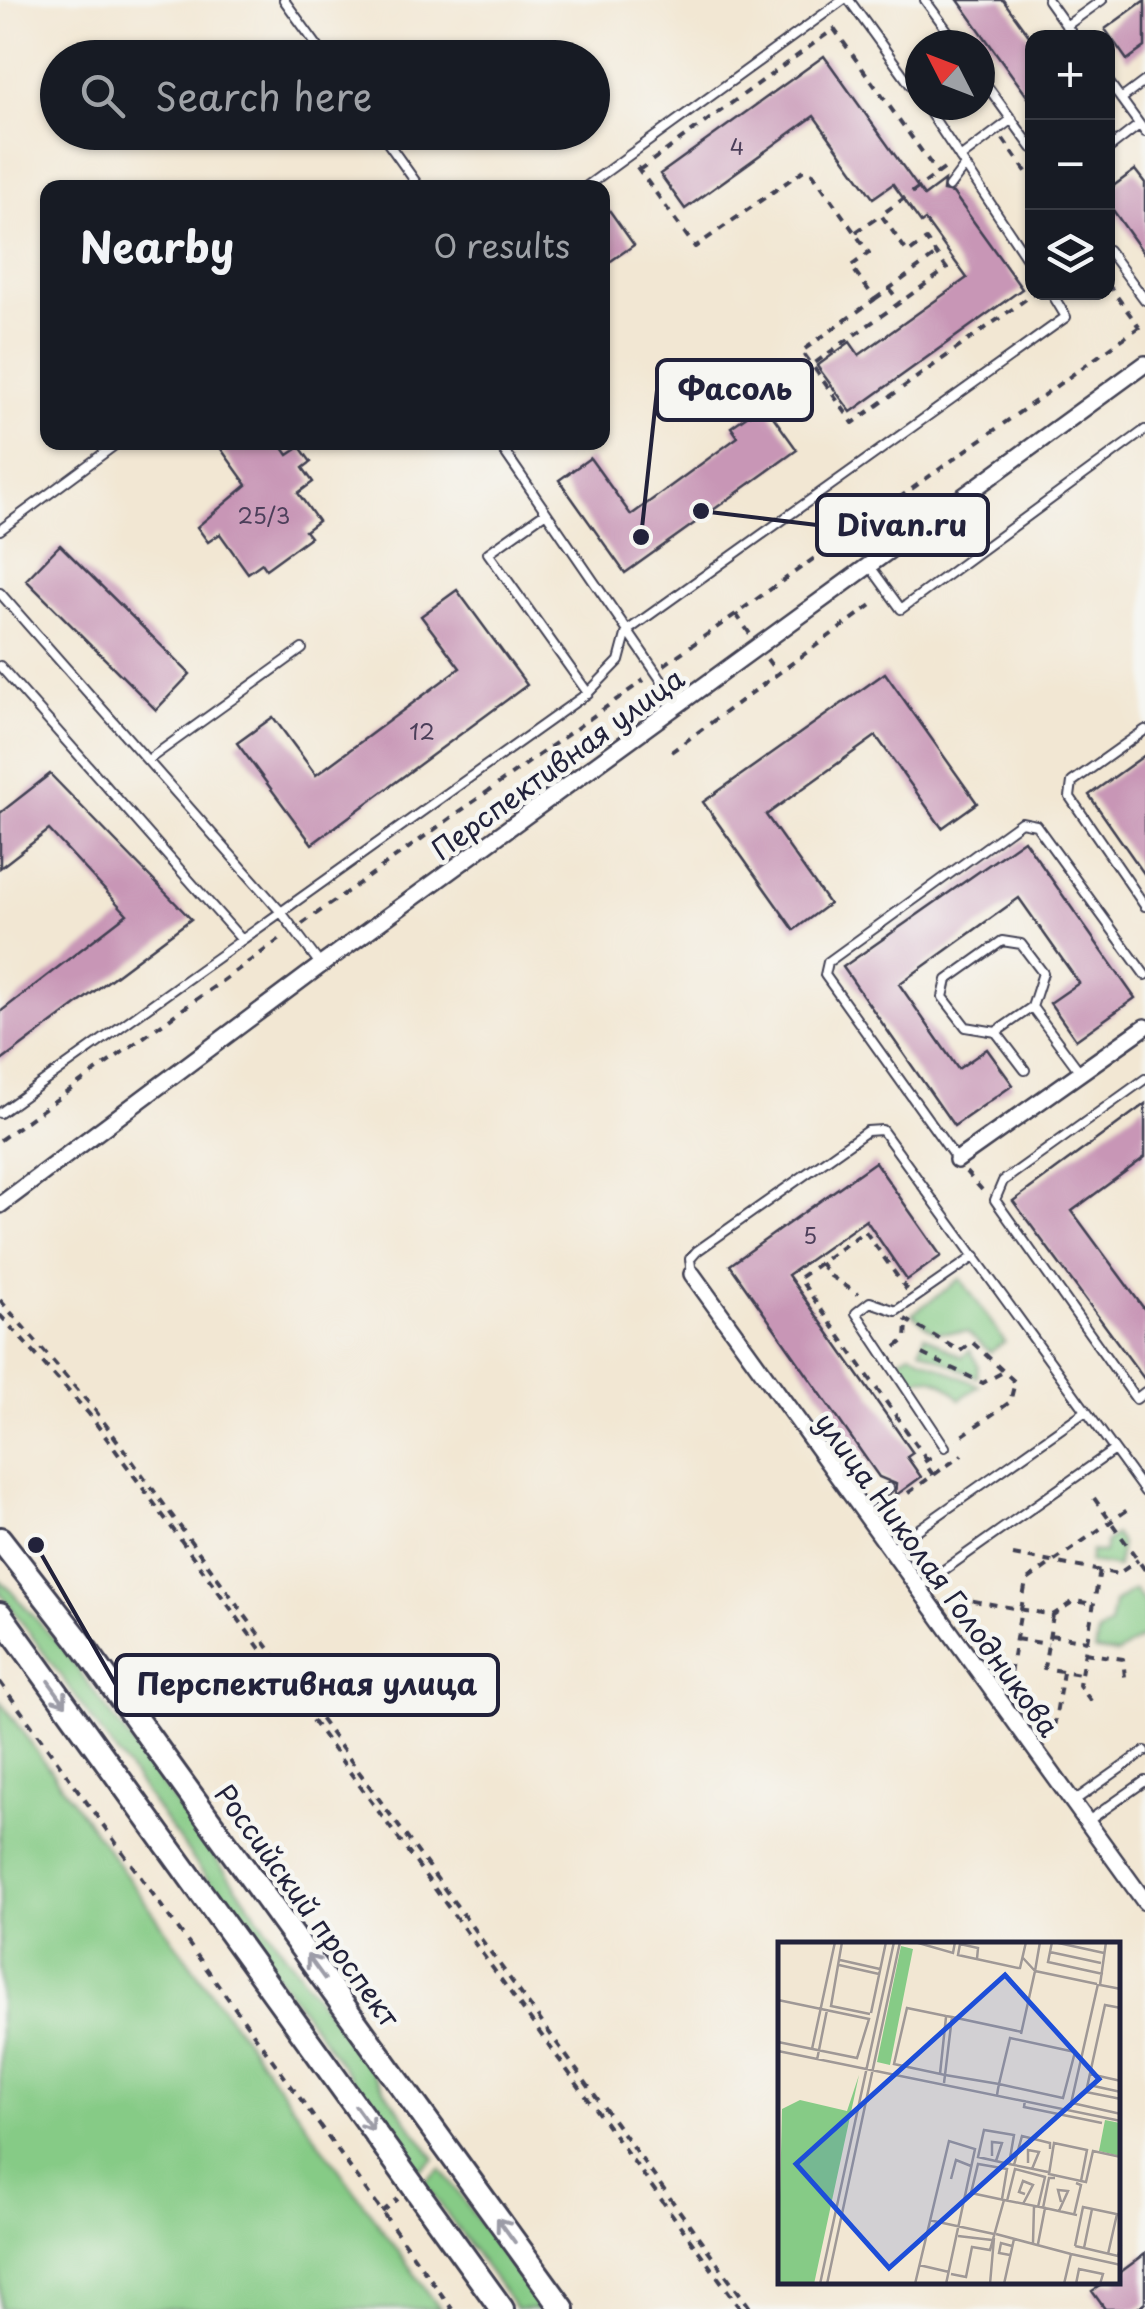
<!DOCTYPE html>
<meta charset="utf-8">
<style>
:root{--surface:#171b24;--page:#20242c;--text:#f1f3f6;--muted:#9ea1a6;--line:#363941}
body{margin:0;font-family:"Playpen Sans",sans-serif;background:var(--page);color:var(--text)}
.controls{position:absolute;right:30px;top:30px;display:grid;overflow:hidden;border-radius:20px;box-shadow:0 2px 8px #0004}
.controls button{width:90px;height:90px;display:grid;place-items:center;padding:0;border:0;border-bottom:2px solid var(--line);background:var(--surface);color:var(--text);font:50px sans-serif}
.compass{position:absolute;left:905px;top:30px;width:90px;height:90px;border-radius:50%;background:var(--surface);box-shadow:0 2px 8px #0004;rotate:312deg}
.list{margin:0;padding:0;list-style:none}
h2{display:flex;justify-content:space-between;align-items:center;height:130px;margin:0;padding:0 40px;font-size:42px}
h2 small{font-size:32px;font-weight:400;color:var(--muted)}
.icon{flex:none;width:55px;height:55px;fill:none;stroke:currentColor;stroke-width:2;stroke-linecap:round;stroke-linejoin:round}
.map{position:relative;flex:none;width:1145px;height:2309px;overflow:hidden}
.search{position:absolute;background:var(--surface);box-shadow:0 2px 8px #0004;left:40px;top:40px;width:570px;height:110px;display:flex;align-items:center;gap:25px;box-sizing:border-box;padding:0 35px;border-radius:55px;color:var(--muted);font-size:38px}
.panel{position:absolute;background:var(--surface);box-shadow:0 2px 8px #0004;left:40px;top:180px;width:570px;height:270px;border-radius:20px}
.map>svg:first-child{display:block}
.green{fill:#86cb86;stroke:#547660;stroke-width:2.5}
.building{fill:#c896b6}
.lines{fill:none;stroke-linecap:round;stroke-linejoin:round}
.service-casing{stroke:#414052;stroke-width:12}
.minor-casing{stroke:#414052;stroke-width:20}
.secondary-casing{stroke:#414052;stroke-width:28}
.path{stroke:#414052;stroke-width:4;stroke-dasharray:8 8;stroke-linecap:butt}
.service{stroke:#fff;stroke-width:8}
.minor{stroke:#fff;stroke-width:15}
.secondary{stroke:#fff;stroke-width:22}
.oneway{stroke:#9c9ca7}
.labels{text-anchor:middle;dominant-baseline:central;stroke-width:9;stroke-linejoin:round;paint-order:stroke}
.number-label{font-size:22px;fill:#4c3f5a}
.street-label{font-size:28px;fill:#22223b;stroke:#f6f6f2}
.inset-road{fill:none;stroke:#9f9896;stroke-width:2.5}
.view{fill:#1d4ed8;fill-opacity:0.15;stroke:#1d4ed8;stroke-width:5}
.inset-edge{fill:none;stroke:#22223b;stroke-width:5}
.leader{fill:none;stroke:#22223b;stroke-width:4}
.callout-dot{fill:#22223b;stroke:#f6f6f2;stroke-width:4}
.callout{fill:#f6f6f2;stroke:#22223b;stroke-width:4}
.callout-label{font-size:30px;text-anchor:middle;font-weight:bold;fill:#22223b}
</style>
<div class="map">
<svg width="1145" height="2309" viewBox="0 0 1145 2309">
<rect width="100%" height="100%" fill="#f6f6f2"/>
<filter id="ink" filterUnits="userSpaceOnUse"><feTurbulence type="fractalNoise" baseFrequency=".01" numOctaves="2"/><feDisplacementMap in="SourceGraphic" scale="20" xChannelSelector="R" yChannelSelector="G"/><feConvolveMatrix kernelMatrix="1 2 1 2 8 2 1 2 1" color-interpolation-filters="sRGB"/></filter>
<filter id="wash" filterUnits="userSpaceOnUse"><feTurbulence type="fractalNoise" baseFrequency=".0048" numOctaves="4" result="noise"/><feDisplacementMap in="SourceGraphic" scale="40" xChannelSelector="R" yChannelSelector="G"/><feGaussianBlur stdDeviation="2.25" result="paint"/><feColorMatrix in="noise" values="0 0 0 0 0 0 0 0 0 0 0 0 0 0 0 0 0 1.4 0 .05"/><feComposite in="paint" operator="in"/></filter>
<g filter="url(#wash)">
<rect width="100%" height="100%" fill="#f2e7d3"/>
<path class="green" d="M961,1279L1005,1342L990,1352L967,1332H935L912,1314Z
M924,1335L962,1357L970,1350L978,1365L977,1377L920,1349Z
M911,1353L979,1386L960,1399C947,1384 933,1372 912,1382L897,1360Z
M1115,1535L1121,1543L1117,1567L1089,1562L1091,1551L1104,1553L1106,1542Z
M0,1579L63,1649L435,2159L418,2171L0,1592Z
M1134,1589L1145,1604V1635L1117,1654L1095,1651L1098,1633L1110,1625L1114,1603Z
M0,1701L440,2309H0Z
M441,2169L542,2309H516L424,2182Z"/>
<g id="blocks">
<path class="building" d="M958,0H1003L1032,40V103Z
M1145,0V47L1127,60L1105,29Z
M824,56L924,196L944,181L943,191L953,193L1022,289L851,412L817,366L850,342L859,355L967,278L925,220L921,223L893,184L873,198L814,116L685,209L660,174Z
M1135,170L1145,183V255L1108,203V190Z
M602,200L634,245L602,267Z
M764,404L797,450L625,573L559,480L590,458L631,515L738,437L731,427Z
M216,442H279L288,455L300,447L311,462L303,468L313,482L298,493L318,521L305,531L310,537L266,569L262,563L248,573L220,534L208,542L197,527L247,485Z
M60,545L190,674L156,710L26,580Z
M457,590L527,685L312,844L237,743L273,717L316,775L460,668L421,616Z
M885,673L977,803L942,828L876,736L766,815L829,904L794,930L703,802Z
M1145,755V875L1089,795Z
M50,774L191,919L0,1062V1012L127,914L49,830L0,868V813Z
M1024,840L1135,998L1076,1040L1050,1003L1079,983L1019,898L899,984L958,1069L987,1049L1013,1085L954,1126L843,967Z
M1145,1104V1157L1072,1211L1145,1310V1380L1013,1201Z
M875,1162L941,1256L907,1280L866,1220L788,1275L913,1453L907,1457L921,1477L895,1496L896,1484L879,1477L730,1265Z
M1145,2254V2303L1136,2309H1105L1092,2291L1106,2282H1118V2274Z"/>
</g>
</g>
<g filter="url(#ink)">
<use href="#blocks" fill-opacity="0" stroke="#414052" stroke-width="2.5"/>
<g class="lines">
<defs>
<path id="service" d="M284,0L326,58
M849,0L920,98
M925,0L958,45
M1048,0L1075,38
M1066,26L1102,0
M980,76L1032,148
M1108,81L1145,132
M1121,99L1145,81
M925,105L1032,266
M380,132L420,188
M1108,149L1139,125
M960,158L1012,119
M949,187L964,167
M584,188L843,0
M1108,250L1145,300
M498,442L679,706
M546,512L488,553L588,693
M0,530L119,442
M869,565L901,609L1145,430
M0,593L281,912L0,1113
M0,666L242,940
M1145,730L1072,782L1070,797L1145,906
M148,760L302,649
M320,964L281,912L588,693L619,661L627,631L1066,317L1051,292
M996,1032L1032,1007
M1025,1070L996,1032L966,1027L943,997L947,980L1002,941L1021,944L1043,973L1032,1007L1080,1072
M1145,1079L1003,1181L995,1200L1136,1399L1145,1392
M957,1160L825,975L828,962L1021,822L1036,825L1145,975
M692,1274L690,1259L697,1251L867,1131L882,1130L1145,1492
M945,1447L856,1313L870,1302L896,1311L975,1256
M860,1509L889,1488
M889,1550L1086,1411
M917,1589L1114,1450
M1074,1801L1145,1751
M1088,1821L1145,1781"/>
<path id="minor" d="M957,1160L1145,1027
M0,1205L321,965L1145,364
M692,1274L1145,1902"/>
<path id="secondary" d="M0,1539L78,1639L563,2309
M0,1614L502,2309"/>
</defs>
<use href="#service" class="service-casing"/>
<use href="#minor" class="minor-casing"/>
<use href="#secondary" class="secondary-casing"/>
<path class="path" d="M1003,139L1032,180
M637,167L695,247L804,170L813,174L869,253L851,266L875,299L802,351L812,365
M944,169L881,215L908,253L926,240L947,269L812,365L853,423L1036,292
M639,170L834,29L938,174
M856,232L881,215
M1108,284L1139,327
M889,288L900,303
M875,299L936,255
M736,614L750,634
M767,659L778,674
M664,665L1145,323
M671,752L877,601
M302,924L644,680
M0,1140L282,938
M966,1172L983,1191
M820,1263L829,1275L858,1294
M907,1290L865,1231L799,1278L927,1460
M0,1300L95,1410L751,2309
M0,1315L89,1414L741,2309
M905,1319L960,1351L972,1342L1015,1382L1010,1402L956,1440
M896,1347L906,1339L907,1322
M922,1354L983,1383L1005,1371
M933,1475L924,1462L936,1454
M908,1493L962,1455
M1094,1498L1145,1570
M1013,1555L1118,1574L1138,1560
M957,1598L1053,1615L1074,1601L1094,1604
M1053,1615L1044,1668L1080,1674
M1050,1635L1087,1641
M1016,1639L1048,1644
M1085,1653L1123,1659L1125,1677
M1010,1673L1026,1581L1130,1508
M0,1682L452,2309
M1091,1701L1079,1685L1100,1570
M1054,1727L1063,1672
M382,2212L398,2199"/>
<use href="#service" class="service"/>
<use href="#minor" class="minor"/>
<use href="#secondary" class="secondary"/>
</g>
<defs><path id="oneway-shaft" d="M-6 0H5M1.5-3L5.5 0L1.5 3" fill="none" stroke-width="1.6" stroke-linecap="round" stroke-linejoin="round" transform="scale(2.5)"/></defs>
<g class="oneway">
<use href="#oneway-shaft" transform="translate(57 1693) rotate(54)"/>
<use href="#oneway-shaft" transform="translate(316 1967) rotate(-126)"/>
<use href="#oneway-shaft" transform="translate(364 2118) rotate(54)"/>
<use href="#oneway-shaft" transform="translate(506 2230) rotate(-126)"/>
</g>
</g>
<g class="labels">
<g class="number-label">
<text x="737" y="145">4</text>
<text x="264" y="514">25/3</text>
<text x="422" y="730">12</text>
<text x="810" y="1234">5</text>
</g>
<g class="street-label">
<text transform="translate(557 763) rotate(-36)">Перспективная улица</text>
<text transform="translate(938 1574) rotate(54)">улица Николая Голодникова</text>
<text transform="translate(308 1905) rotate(54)">Российский проспект</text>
</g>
</g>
<g transform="translate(778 1942)">
<rect width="342" height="342" fill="#f2e7d3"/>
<path d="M123,4L135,7L112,123L99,120ZM81,133L36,342H0L4,167L22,158L69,169ZM327,178L342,181V214L321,209Z" fill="#86cb86"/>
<path class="inset-road" d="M64,0L53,64L92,72M137,0L175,11L177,0M262,0L257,29L319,42M274,0L270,20L325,32M276,0L326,11M328,0L322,43L343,47M272,10L323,21M199,17L200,6L182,2L180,13L240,26H242L248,0M62,18L102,27M61,23L101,32M0,58L91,77L79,116L0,100M343,66L327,63L308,150L343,157M93,71L108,0M174,75L167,133L116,122L129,66L168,74L174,75L244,90M243,92L257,29L245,16M34,107L57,0M0,109L343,179M39,118L49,68M162,132L168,75M312,132L343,139M166,141L167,133L221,142L285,156L297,110L232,96L226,121L221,142L220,147L219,153M311,143L343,150M247,158L246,165L324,181M294,161L343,172M292,166L320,42M276,201L309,208L303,239L271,232ZM214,214V200L224,201L218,219M250,221V208L261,210L254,227M231,222L236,193L206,188L200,215L231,222L270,230M236,223L244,194L272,201V207M173,237L178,218L193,224M303,239L308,240L315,209L343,215M224,257L229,227L200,222L193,251L226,258M229,259L237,227L267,235L260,265M245,262L255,243L245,239L241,250L247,252M265,266L271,236H277M267,266L299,273M281,269L290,249L280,248L283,260M296,273L303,243L298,241M151,278L216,292M218,292L293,312M180,294L214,298M255,301L256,264M297,304L305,265L343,273M297,304L306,306L314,267M306,306L340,314L343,303M330,312L339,272M232,313L221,311L223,301L234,304M141,323L171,330M173,332L188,335L194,305L212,308L226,258L267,266L260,302M42,342L116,0M49,342L122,0M137,342L171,199L197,207L168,342M212,342L216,296M226,342L236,297M286,342L293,312L343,323M298,342L301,327L325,332L322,342"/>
<path class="view" d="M227,33L321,137L111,326L18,222Z"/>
<rect width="342" height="342" class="inset-edge"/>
</g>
<path class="leader" d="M641 537L657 390M701 511L817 525M36 1545L116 1685"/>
<g class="callout-dot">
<circle cx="641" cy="537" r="10"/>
<circle cx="701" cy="511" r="10"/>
<circle cx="36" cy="1545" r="10"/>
</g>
<g class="callout">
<rect x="657" y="360" width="155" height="60" rx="10"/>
<rect x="817" y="495" width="171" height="60" rx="10"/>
<rect x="116" y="1655" width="382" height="60" rx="10"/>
</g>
<g class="callout-label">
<text x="735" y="400">Фасоль</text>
<text x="902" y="536">Divan.ru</text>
<text x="307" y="1695">Перспективная улица</text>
</g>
</svg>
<div class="controls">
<button>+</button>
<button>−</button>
<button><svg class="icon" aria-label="layers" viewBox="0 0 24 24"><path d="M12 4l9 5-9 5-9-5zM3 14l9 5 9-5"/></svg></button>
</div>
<svg class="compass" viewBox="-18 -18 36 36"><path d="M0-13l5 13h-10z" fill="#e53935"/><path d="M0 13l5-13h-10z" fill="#9ea1a6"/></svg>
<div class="search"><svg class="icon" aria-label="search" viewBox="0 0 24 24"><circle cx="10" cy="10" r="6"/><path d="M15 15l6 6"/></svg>Search here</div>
<section class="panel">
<h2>Nearby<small>0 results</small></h2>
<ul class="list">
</ul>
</section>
</div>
